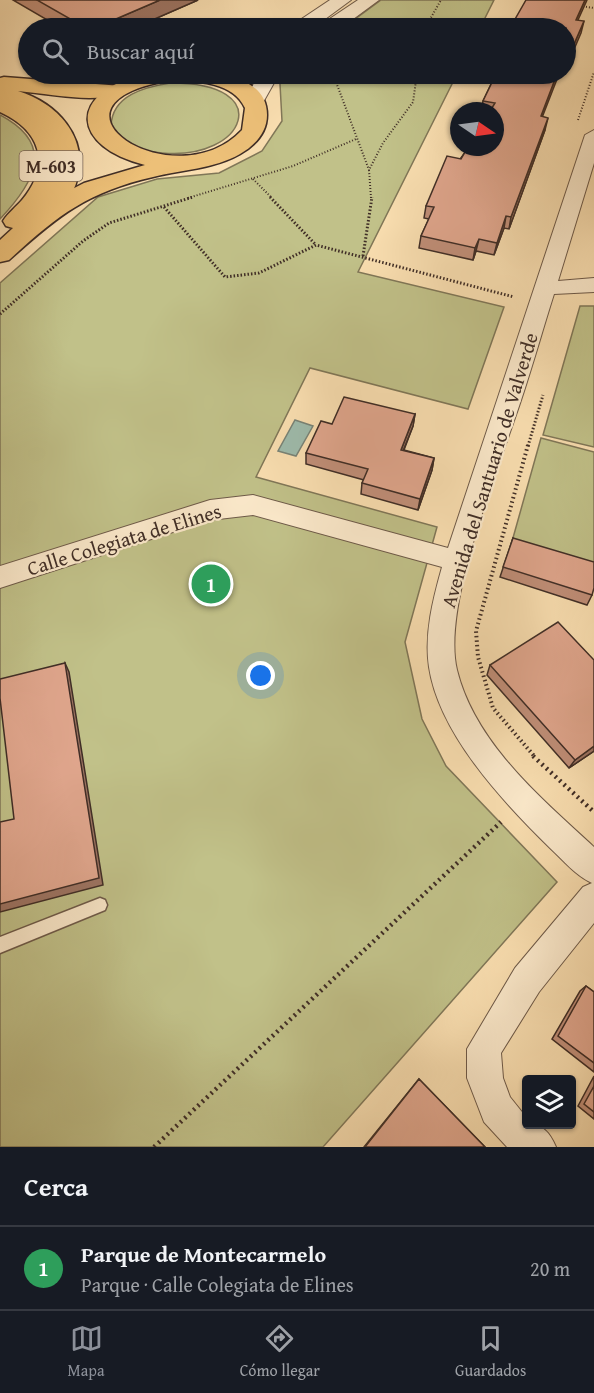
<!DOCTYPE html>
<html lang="es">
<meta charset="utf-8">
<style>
:root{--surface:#171b24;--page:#242831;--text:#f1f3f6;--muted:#9ea1a6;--line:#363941;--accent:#8c9099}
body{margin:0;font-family:"Gentium Book Plus",serif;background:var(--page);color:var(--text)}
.controls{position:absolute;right:18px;bottom:18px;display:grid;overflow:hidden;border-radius:6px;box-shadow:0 2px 4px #0004}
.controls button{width:54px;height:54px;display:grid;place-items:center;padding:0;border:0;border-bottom:2px solid var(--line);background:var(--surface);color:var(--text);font:30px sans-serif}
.compass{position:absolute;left:450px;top:102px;width:54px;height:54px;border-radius:50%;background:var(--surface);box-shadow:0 2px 4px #0004;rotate:103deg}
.you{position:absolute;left:261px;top:676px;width:21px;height:21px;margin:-15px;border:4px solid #fff;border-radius:50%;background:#1a73e8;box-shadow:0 0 0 9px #1a73e833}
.badge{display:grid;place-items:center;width:39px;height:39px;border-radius:50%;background:var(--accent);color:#fff;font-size:20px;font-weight:700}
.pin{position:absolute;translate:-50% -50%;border:3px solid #fff;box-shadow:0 2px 6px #0006}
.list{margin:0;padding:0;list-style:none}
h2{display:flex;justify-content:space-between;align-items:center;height:78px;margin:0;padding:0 24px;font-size:26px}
h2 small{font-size:20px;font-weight:400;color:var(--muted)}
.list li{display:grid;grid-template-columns:39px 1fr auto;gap:18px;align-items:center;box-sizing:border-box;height:84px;padding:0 24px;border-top:2px solid var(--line)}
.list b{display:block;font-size:22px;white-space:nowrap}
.list p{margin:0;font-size:20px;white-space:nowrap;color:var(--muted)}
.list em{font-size:20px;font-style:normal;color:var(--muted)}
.icon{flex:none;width:33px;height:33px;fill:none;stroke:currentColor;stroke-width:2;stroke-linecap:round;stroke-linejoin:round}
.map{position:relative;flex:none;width:594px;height:1147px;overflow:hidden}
.search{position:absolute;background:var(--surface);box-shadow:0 2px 4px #0004;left:18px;right:18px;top:18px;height:66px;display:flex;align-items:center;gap:15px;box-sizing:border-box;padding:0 21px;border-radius:33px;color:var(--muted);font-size:22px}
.sheet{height:162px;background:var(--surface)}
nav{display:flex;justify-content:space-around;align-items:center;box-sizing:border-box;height:84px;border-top:2px solid var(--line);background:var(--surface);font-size:16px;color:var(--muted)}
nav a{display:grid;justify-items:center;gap:3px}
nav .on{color:var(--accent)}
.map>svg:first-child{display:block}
.green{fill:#c1c189;stroke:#807758;stroke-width:1.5}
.water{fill:#9ebcad;stroke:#788377;stroke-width:1.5}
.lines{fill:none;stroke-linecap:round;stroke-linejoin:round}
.service-casing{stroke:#6e5a49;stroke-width:3}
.minor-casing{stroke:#6e5a49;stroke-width:2}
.tertiary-casing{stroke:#6e5a49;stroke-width:2}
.primary-casing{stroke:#3f2d26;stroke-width:3}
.motorway-casing{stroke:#3f2d26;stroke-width:3}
.path-far3{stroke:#3f2d26;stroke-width:2;stroke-dasharray:1 2;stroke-linecap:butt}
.path-far2{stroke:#3f2d26;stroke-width:3;stroke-dasharray:1.5 2;stroke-linecap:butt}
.path-far1{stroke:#3f2d26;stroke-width:4;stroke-dasharray:1.5 3;stroke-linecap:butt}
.path{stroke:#3f2d26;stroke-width:4.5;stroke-dasharray:2 4;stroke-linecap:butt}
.service{fill:#fceacc;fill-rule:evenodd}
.minor{fill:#fceacc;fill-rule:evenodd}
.tertiary{fill:#fceacc;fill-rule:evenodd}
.primary{fill:#edc078;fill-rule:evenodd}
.motorway{fill:#edc078;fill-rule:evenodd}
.wall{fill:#c18f79;stroke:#3f2d26;stroke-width:1.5}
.shaded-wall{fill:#9d7463;stroke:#3f2d26;stroke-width:1.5}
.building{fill:#e0a68d;stroke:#3f2d26;stroke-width:1.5}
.labels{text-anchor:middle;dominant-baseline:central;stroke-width:4.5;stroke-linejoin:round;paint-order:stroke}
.shield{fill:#fceacc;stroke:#786658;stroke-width:1.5}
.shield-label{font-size:18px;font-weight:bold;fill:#3f2d26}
.street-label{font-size:20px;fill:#3f2d26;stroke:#fceacc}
</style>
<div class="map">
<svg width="594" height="1147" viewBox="0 0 594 1147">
<rect width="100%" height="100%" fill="#fadfb1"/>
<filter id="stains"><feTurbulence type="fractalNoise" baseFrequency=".00333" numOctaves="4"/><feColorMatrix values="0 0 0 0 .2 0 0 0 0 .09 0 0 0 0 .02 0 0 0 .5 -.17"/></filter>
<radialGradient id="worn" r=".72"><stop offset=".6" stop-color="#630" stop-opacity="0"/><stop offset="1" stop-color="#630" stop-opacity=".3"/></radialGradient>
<path class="green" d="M381,0H494L480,28H343Z
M289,74H457L358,272L504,307L468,409L310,368L256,477L437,527L405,642L422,719L446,766L557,882L323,1147H0V283L98,197L157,179L219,173L262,151L282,121L280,84Z
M170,83C278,82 246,161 162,153C152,152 139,151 130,146C123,141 117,132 111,126C112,95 145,87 170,83Z
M0,115C57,145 34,183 0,219Z
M580,306H594V447L543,435Z
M541,438L594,452V569L511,545Z"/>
<path class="water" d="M295,420L313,426L296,456L278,451Z"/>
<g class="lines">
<defs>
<path id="service" d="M100,898L105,900L107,905L105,910L0,953V937Z"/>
<path id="minor" d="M594,130V163L558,281L594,278V292L554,294C541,335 530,375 516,415C495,477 442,608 457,670C475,743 541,798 594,847V923L539,992L501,1053L503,1078L510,1097L526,1117V1124C543,1124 550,1133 556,1147H507L484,1122L479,1109L467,1078V1049L515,968L583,887L592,883C576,876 563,860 550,848C504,803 439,734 429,667C424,634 433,599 442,567L253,515L210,520L0,588V566L210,500L253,495L448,548L585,135Z"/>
<path id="tertiary" d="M330,0H351L313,28H292L294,24Z
M358,0H379L341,28H320L322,24Z
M259,74H279L261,106H247L244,102Z"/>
<path id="primary" d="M143,74C177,73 267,62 267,115C267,133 254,146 240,154C214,169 181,170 153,177C87,192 57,216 9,260L0,262V240L13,228L6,226L3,221C8,213 16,207 22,200C52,164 40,130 0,112V98C58,112 77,154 43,204L84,183L145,165C72,147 66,94 143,74ZM173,80C198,81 233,82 245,108L242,130C174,202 24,103 173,80Z"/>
<path id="motorway" d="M4,77L122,86L126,90L122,94C89,103 51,94 18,91C57,103 89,137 77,180C74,193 64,205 57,216L48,218L39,216L36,211C70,158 66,119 0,99V78Z"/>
</defs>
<use href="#service" class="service-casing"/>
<use href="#minor" class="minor-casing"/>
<use href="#tertiary" class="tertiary-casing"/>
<use href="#primary" class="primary-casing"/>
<use href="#motorway" class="motorway-casing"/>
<path class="path-far3" d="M580,6L594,8
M425,28L441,0
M333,74L369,170
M578,120L594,72
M253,179L272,198
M188,198L293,166L356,139
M371,198L369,170L383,143L413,102L417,74"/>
<path class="path-far2" d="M270,197L316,245
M164,207L225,277L259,273L316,245L514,297
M363,256L372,197
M0,314L83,241L109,223L193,197
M528,446L543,395"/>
<path class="path-far1" d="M528,445L476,631L478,657L493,708L535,757"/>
<path class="path" d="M533,756L594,812
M154,1147L501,822"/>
<use href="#service" class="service"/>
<use href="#minor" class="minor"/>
<use href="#tertiary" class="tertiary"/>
<use href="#primary" class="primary"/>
<use href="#motorway" class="motorway"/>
</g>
<path class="wall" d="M13,0H198L134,28H61Z
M496,74L543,117L545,130L509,229L504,228L494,255L476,251L473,260L419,248L421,236L429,219L424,218L426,206L495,111H481L483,101Z
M415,414L413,426L404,450L434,458L432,470L418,510L361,494L362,483L364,480L306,464V453Z
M513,538L592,595L587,605L500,577Z
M594,660V751L569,768L487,675L490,665Z
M586,986L594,992V1072L552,1039L580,991Z
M594,1076V1119L578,1106Z
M419,1079L485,1147H364Z"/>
<path class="shaded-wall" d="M160,0H198L134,28H95Z
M585,0H587L573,31L576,20Z
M584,21L581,33L566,68L568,58Z
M557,74H559L538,128L541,116Z
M548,118L545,130L509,229L511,217Z
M506,216L504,228L494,255L497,243Z
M479,239L476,251L473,260L475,248Z
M415,414L413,426L399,461L401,450Z
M434,458L432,470L418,510L420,499Z
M65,663L69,672L103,885L0,912V904Z
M594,746V751L569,768L575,760Z"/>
<path class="building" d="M37,0H160L95,28H86Z
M526,0H585L576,20L584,21L568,58H566V28H510Z
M496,74H557L541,116L548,118L511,217L506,216L497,243L479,239L475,248L421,236L434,207L426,206L447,156L461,159L468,147H495V111H490L495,103L483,101Z
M344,397L415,414L401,450L434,458L420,499L362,483L368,469L306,453L321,421L332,424Z
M513,538L594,562V588L592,595L503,567Z
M558,622L594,660V746L575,760L490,665Z
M65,663L99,878L0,904V822L14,819L0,698V679Z
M586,986L594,992V1063L558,1036Z
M419,1079L485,1147H365Z
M594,1086V1112L584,1104Z"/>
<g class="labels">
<rect class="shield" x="19.5" y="151" width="63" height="30" rx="4.5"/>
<g class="shield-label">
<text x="51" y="166">M-603</text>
</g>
<g class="street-label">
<text transform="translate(489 470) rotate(-73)">Avenida del Santuario de Valverde</text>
<text transform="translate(124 539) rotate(-17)">Calle Colegiata de Elines</text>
</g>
</g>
<rect width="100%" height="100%" filter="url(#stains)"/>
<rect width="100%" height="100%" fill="url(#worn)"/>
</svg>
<div class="controls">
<button><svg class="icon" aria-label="layers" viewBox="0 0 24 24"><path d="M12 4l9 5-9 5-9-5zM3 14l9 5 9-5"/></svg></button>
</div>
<svg class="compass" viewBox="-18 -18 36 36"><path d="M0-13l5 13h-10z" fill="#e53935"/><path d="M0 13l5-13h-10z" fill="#9ea1a6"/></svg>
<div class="you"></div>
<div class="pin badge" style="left:211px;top:584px;background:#2e9e5b">1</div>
<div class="search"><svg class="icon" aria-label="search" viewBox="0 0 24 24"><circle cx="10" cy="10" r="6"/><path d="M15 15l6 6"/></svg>Buscar aquí</div>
</div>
<section class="sheet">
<h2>Cerca<small></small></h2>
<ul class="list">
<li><span class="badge" style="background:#2e9e5b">1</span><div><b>Parque de Montecarmelo</b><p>Parque · Calle Colegiata de Elines</p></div><em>20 m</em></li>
</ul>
</section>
<nav>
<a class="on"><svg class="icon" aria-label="map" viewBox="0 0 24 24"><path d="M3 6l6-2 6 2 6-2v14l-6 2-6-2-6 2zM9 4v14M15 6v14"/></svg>Mapa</a>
<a><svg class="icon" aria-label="directions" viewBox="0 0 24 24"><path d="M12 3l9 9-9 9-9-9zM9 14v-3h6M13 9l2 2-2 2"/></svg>Cómo llegar</a>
<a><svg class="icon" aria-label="saved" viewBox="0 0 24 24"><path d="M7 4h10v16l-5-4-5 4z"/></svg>Guardados</a>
</nav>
